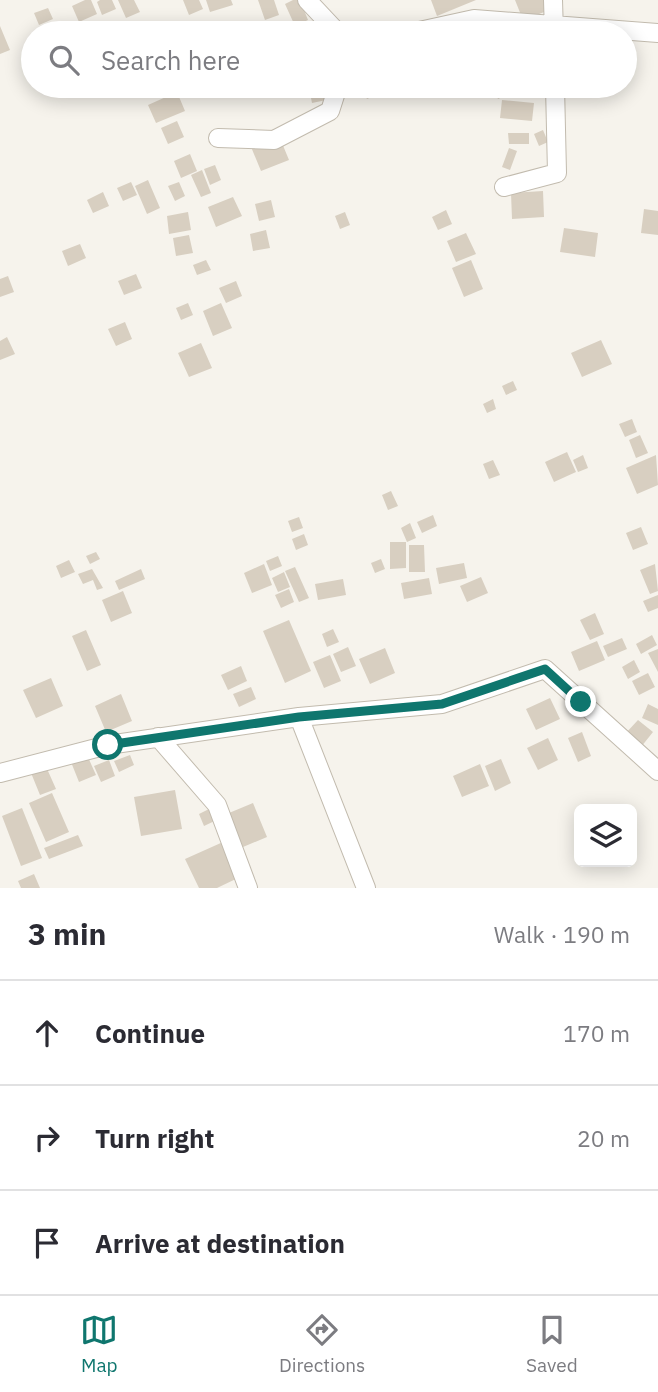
<!DOCTYPE html>
<meta charset="utf-8">
<style>
:root{--surface:#fff;--page:#f2f2f3;--text:#2b2b33;--muted:#7c7c81;--line:#e1e1e2;--accent:#0f766e}
body{margin:0;font-family:"IBM Plex Sans",sans-serif;background:var(--page);color:var(--text)}
.controls{position:absolute;right:21px;bottom:21px;display:grid;overflow:hidden;border-radius:10px;box-shadow:0 4px 18px #0003}
.controls button{width:63px;height:63px;display:grid;place-items:center;padding:0;border:0;border-bottom:2px solid var(--line);background:var(--surface);color:var(--text);font:35px sans-serif}
.stop{position:absolute;width:21px;height:21px;margin:-16px;border:5px solid #0f766e;border-radius:50%;background:#fff}
.stop.end{background:#0f766e;border-color:#fff;box-shadow:0 2px 7px #0008}
.list{margin:0;padding:0;list-style:none}
h2{display:flex;justify-content:space-between;align-items:center;height:91px;margin:0;padding:0 28px;font-size:30px}
h2 small{font-size:23px;font-weight:400;color:var(--muted)}
.list li{display:grid;grid-template-columns:46px 1fr auto;gap:21px;align-items:center;box-sizing:border-box;height:105px;padding:0 28px;border-top:2px solid var(--line)}
.list b{display:block;font-size:26px;white-space:nowrap}
.list em{font-size:23px;font-style:normal;color:var(--muted)}
.icon{flex:none;width:38px;height:38px;fill:none;stroke:currentColor;stroke-width:2;stroke-linecap:round;stroke-linejoin:round}
.map{position:relative;flex:none;width:658px;height:888px;overflow:hidden}
.search{position:absolute;background:var(--surface);box-shadow:0 4px 18px #0003;left:21px;right:21px;top:21px;height:77px;display:flex;align-items:center;gap:18px;box-sizing:border-box;padding:0 24px;border-radius:38px;color:var(--muted);font-size:26px}
.sheet{height:406px;background:var(--surface)}
nav{display:flex;justify-content:space-around;align-items:center;box-sizing:border-box;height:98px;border-top:2px solid var(--line);background:var(--surface);font-size:19px;color:var(--muted)}
nav a{display:grid;justify-items:center;gap:4px}
nav .on{color:var(--accent)}
.map>svg:first-child{display:block}
.building{fill:#d8cfc1}
.lines{fill:none;stroke-linecap:round;stroke-linejoin:round}
.street-casing{stroke:#c2bbae;stroke-width:20}
.street{stroke:#fff;stroke-width:18}
.route{stroke:#0f766e;stroke-width:9}
</style>
<div class="map">
<svg width="658" height="888" viewBox="0 0 658 888">
<rect width="100%" height="100%" fill="#f6f3ec"/>
<path class="building" d="M85,0H91L97,14L79,22L72,6Z
M100,0H112L116,9L102,15L97,2Z
M118,0H134L140,12L126,18Z
M183,0H199L203,9L189,15Z
M206,0H231L233,5L210,12Z
M258,0H274L279,15L265,20Z
M293,0H300L308,20L295,26L285,4Z
M431,0H476L437,16Z
M515,0H561L563,5L523,20Z
M48,8L53,19L39,25L34,13Z
M119,22L121,33H106L105,25Z
M0,26L10,50L0,54Z
M334,86L336,98L312,103L309,88Z
M377,86L380,93L367,99L361,87Z
M492,86H508L511,93L498,99Z
M513,86H528L527,96L512,95Z
M177,92L185,111L156,123L148,105Z
M502,100L534,103L532,121L500,118Z
M177,121L184,137L168,144L161,128Z
M543,130L548,142L539,146L534,134Z
M277,131L289,160L261,171L249,142Z
M508,133H529V144H509Z
M509,148L517,151L510,170L502,167Z
M190,154L197,171L181,178L174,161Z
M215,165L221,180L210,185L204,169Z
M202,170L211,193L201,197L191,175Z
M148,180L160,208L147,214L135,186Z
M131,182L137,195L123,201L117,188Z
M179,182L185,196L175,201L168,186Z
M543,191L544,217L512,219L511,193Z
M103,192L109,206L93,213L87,200Z
M233,197L242,216L216,227L208,207Z
M271,200L275,217L259,221L255,204Z
M644,209L658,211V235L641,233Z
M446,210L452,224L438,230L432,217Z
M188,212L191,230L169,234L167,216Z
M345,212L350,225L340,229L335,216Z
M564,228L598,233L595,257L560,252Z
M266,230L270,248L253,251L250,234Z
M466,233L476,254L456,262L447,241Z
M189,235L193,253L176,256L173,238Z
M80,244L86,258L68,266L62,251Z
M206,260L211,270L197,275L193,265Z
M471,260L483,289L464,297L452,268Z
M136,274L142,288L124,295L118,281Z
M8,276L14,292L0,297V279Z
M236,281L242,296L226,303L219,288Z
M188,303L193,315L181,320L176,308Z
M221,303L232,328L213,336L203,311Z
M125,322L132,339L116,346L108,329Z
M7,337L15,354L0,360V341Z
M601,340L612,364L582,377L571,353Z
M201,343L212,368L189,377L178,353Z
M513,381L517,390L506,395L502,386Z
M493,399L496,409L487,413L483,404Z
M632,419L637,432L625,437L619,424Z
M640,435L648,453L636,458L629,440Z
M567,452L576,472L554,482L545,462Z
M583,455L588,468L578,472L573,460Z
M656,455L658,485L637,494L626,468Z
M493,460L500,475L489,479L483,464Z
M391,491L398,506L388,510L382,495Z
M433,515L437,526L422,533L417,522Z
M299,517L303,528L292,532L288,521Z
M410,523L416,538L407,542L401,528Z
M641,527L648,544L633,550L626,533Z
M304,534L308,545L296,550L292,539Z
M390,542H406V568L390,569Z
M409,545H424L425,572H409Z
M96,552L100,559L90,564L86,556Z
M278,556L282,566L270,571L266,561Z
M381,559L385,569L375,573L371,563Z
M69,560L75,572L61,578L56,566Z
M464,563L467,578L439,584L436,568Z
M264,564L272,585L252,593L244,573Z
M655,564L658,591L650,594L640,570Z
M295,567L309,598L299,602L285,571Z
M92,569L103,588L97,590L93,580L83,584L78,574Z
M141,569L145,579L119,590L115,581Z
M284,572L290,587L278,592L272,578Z
M481,577L488,593L467,602L460,586Z
M429,578L432,594L404,599L401,583Z
M343,579L346,595L318,600L315,584Z
M289,589L294,602L281,608L275,595Z
M123,591L132,613L111,622L102,600Z
M658,595V608L648,612L643,601Z
M595,613L604,634L590,640L580,620Z
M289,620L311,671L285,683L263,631Z
M333,629L339,642L327,647L322,634Z
M86,630L101,665L87,671L72,636Z
M652,635L657,645L641,654L636,644Z
M622,638L627,649L608,657L603,646Z
M597,641L605,660L579,671L571,652Z
M348,647L356,666L341,672L333,654Z
M385,648L395,673L370,684L359,659Z
M658,649V672L648,653Z
M330,655L341,681L324,688L313,662Z
M634,660L640,672L628,679L622,667Z
M241,666L247,681L228,690L221,675Z
M648,673L655,687L639,695L632,681Z
M51,678L63,706L36,718L23,690Z
M251,687L256,699L239,707L233,694Z
M121,694L132,721L106,732L95,706Z
M550,698L560,719L536,730L526,709Z
M648,704L658,709V725L642,718Z
M638,720L653,732L641,747L625,734Z
M582,732L591,756L578,762L568,738Z
M548,738L558,760L538,770L527,748Z
M87,755L96,775L79,782L71,762Z
M130,755L134,765L119,772L114,761Z
M501,759L511,783L495,791L485,766Z
M109,760L115,776L101,782L94,766Z
M44,762L56,789L40,795L29,768Z
M480,764L489,786L462,797L453,776Z
M175,790L182,829L141,836L134,797Z
M52,793L69,832L46,842L29,803Z
M253,803L267,837L243,847L229,813Z
M217,805L223,817L204,826L199,814Z
M22,808L42,858L21,866L2,816Z
M78,835L83,846L49,859L44,848Z
M223,842L240,877L217,888H199L185,859Z
M34,874L40,888H21L18,881Z"/>
<g class="lines">
<defs>
<path id="street" d="M307,0L338,33
M553,0L554,33
M410,33L474,19L658,33
M218,138L274,140L330,111L338,86
M504,187L557,173L555,86
M299,717L366,888
M158,737L217,805L248,888
M0,773L108,745L299,717L442,704L545,669L658,771"/>
</defs>
<use href="#street" class="street-casing"/>
<use href="#street" class="street"/>
</g>
<g class="lines">
<path class="route" d="M108,745L299,717L442,704L545,669L581,702"/>
</g>
</svg>
<div class="controls">
<button><svg class="icon" aria-label="layers" viewBox="0 0 24 24"><path d="M12 4l9 5-9 5-9-5zM3 14l9 5 9-5"/></svg></button>
</div>
<div class="stop" style="left:108px;top:745px"></div>
<div class="stop end" style="left:581px;top:702px"></div>
<div class="search"><svg class="icon" aria-label="search" viewBox="0 0 24 24"><circle cx="10" cy="10" r="6"/><path d="M15 15l6 6"/></svg>Search here</div>
</div>
<section class="sheet">
<h2>3 min<small>Walk · 190 m</small></h2>
<ul class="list">
<li><svg class="icon" aria-label="ahead" viewBox="0 0 24 24"><path d="M12 20V5M6 11l6-6 6 6"/></svg><div><b>Continue</b></div><em>170 m</em></li>
<li><svg class="icon" aria-label="right" viewBox="0 0 24 24"><path d="M7 20v-9h11M14 6l5 5-5 5"/></svg><div><b>Turn right</b></div><em>20 m</em></li>
<li><svg class="icon" aria-label="arrive" viewBox="0 0 24 24"><path d="M6 21V4h12l-3 4 3 4H6"/></svg><div><b>Arrive at destination</b></div></li>
</ul>
</section>
<nav>
<a class="on"><svg class="icon" aria-label="map" viewBox="0 0 24 24"><path d="M3 6l6-2 6 2 6-2v14l-6 2-6-2-6 2zM9 4v14M15 6v14"/></svg>Map</a>
<a><svg class="icon" aria-label="directions" viewBox="0 0 24 24"><path d="M12 3l9 9-9 9-9-9zM9 14v-3h6M13 9l2 2-2 2"/></svg>Directions</a>
<a><svg class="icon" aria-label="saved" viewBox="0 0 24 24"><path d="M7 4h10v16l-5-4-5 4z"/></svg>Saved</a>
</nav>
